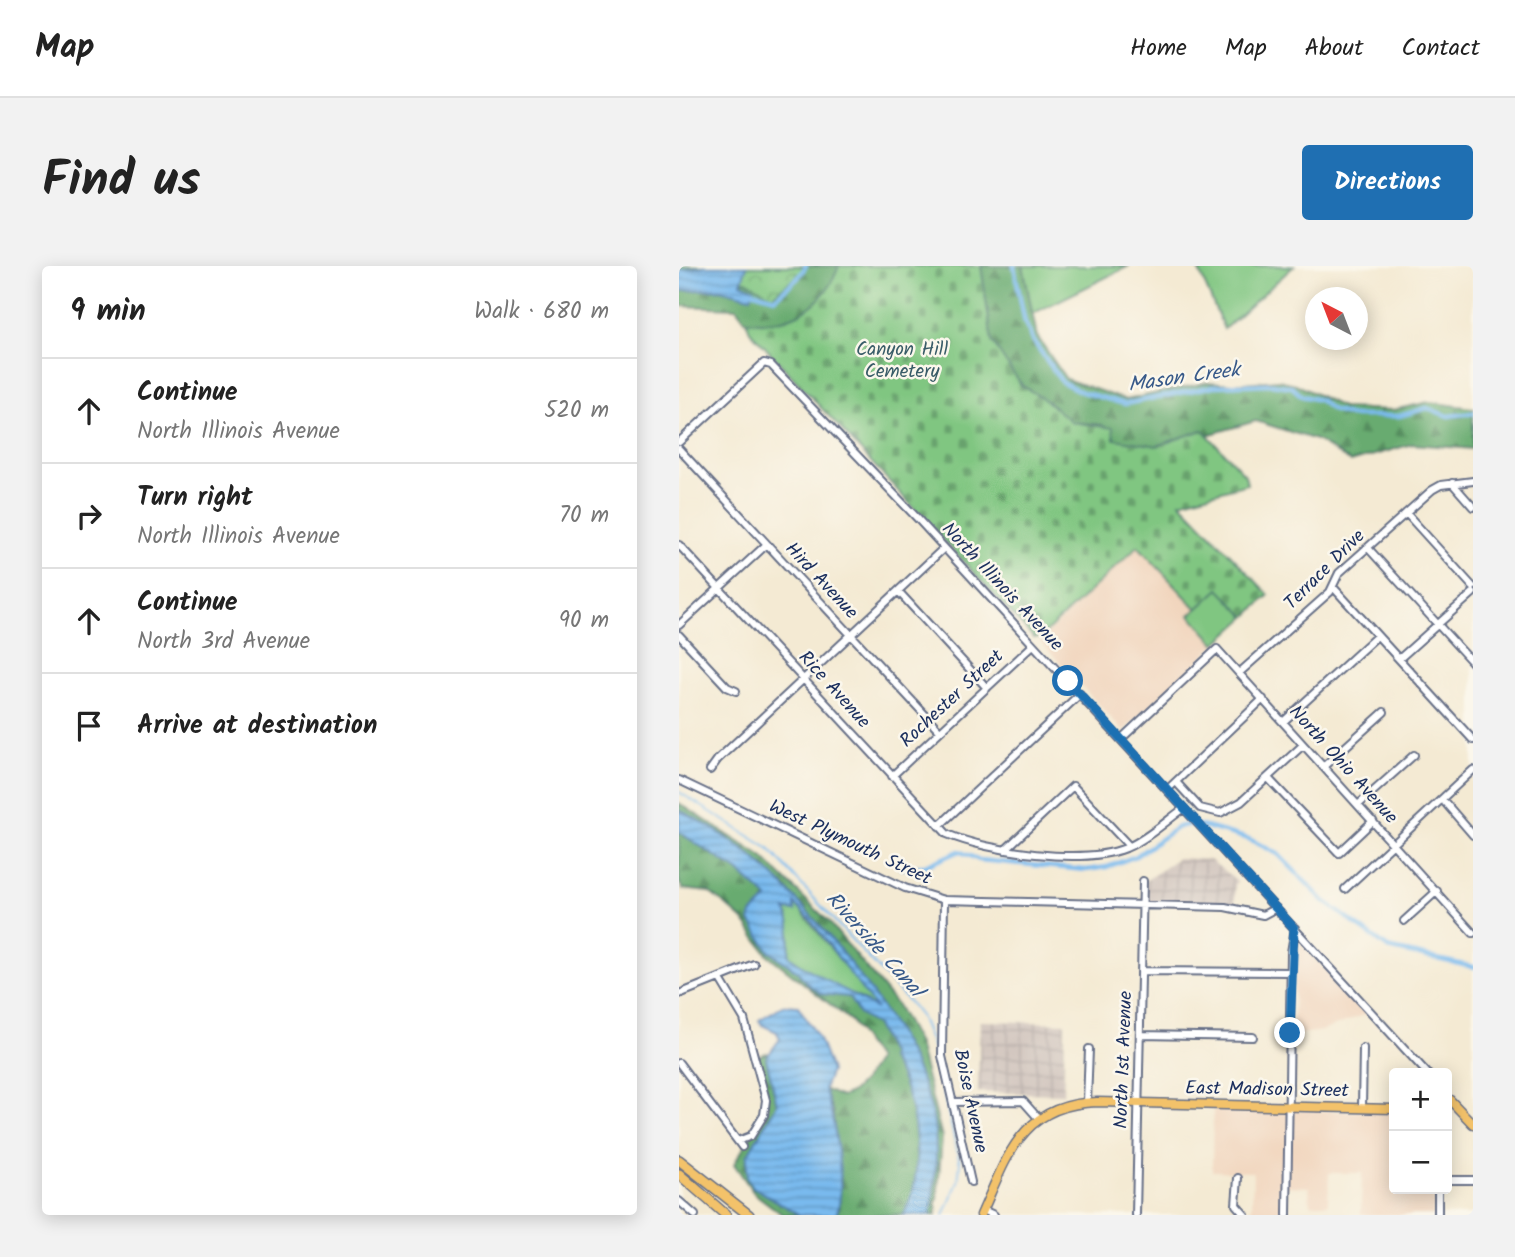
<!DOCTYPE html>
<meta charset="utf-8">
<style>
:root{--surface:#fff;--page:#f2f2f2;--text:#222;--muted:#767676;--line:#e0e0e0;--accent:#1f6fb2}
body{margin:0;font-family:Kalam,sans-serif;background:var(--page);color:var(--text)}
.controls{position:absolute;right:21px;bottom:21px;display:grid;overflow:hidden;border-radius:7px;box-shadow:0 4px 18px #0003}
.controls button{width:63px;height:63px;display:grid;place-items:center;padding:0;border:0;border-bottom:2px solid var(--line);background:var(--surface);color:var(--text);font:35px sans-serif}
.compass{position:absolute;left:626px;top:21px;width:63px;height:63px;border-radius:50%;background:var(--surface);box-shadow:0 4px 18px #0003;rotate:318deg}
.stop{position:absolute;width:21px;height:21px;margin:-16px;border:5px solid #1f6fb2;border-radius:50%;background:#fff}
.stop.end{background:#1f6fb2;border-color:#fff;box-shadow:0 2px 7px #0008}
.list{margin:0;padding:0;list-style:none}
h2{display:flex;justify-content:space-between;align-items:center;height:91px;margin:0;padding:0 28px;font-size:30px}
h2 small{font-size:23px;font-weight:400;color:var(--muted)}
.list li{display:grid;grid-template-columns:46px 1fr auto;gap:21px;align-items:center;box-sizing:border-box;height:105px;padding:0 28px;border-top:2px solid var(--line)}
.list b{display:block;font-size:26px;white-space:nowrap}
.list p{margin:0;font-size:23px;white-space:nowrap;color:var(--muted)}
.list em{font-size:23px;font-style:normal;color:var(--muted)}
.icon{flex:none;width:38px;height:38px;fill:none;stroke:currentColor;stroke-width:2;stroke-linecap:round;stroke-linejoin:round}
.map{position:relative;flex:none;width:794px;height:949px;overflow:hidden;border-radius:7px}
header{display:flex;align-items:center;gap:42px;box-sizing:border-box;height:98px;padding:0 35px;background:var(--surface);border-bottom:2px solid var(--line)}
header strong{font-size:33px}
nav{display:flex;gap:38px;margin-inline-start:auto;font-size:24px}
.intro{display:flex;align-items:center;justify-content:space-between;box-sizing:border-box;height:168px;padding:0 42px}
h1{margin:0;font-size:49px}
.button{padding:18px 32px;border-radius:7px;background:var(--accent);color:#fff;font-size:24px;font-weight:700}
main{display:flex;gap:42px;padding:0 42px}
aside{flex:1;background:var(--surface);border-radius:7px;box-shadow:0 4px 18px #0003}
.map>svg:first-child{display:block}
.built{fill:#f1d5bd}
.industrial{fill:url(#industrial-grid)}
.green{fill:#80c681;stroke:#4e7a70;stroke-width:2}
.forest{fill:url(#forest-firs);stroke:#426d66;stroke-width:2}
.cemetery{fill:url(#cemetery-stones);stroke:#4e7a70;stroke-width:2}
.park{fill:url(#park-crowns);stroke:#4e7a70;stroke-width:2}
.water{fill:url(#water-rules);stroke:#4a74a6;stroke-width:2;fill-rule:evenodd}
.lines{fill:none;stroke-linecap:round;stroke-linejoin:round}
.stream{stroke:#79baee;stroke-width:2}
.canal{stroke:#79baee;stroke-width:4.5}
.minor-casing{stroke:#677087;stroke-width:10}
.major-casing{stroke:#677087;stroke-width:11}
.highway-casing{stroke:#677087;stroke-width:12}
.minor{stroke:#fff;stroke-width:6}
.major{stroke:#f3c26a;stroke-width:8}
.highway{stroke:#f3c26a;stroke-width:9}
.route{stroke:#1f6fb2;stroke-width:9}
.labels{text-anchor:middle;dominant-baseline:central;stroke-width:5;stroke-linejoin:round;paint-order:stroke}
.park-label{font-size:19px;fill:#395c68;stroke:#fbf7ec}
.street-label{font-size:19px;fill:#1b2f5e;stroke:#fbf7ec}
.water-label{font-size:21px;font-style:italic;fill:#375989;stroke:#fbf7ec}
</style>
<header>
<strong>Map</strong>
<nav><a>Home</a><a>Map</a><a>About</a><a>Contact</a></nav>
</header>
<div class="intro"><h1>Find us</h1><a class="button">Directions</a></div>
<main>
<aside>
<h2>9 min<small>Walk · 680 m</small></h2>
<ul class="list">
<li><svg class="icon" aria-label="ahead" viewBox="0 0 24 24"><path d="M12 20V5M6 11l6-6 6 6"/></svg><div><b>Continue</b><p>North Illinois Avenue</p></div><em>520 m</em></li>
<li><svg class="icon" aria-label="right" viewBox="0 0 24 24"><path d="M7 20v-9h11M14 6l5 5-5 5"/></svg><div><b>Turn right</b><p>North Illinois Avenue</p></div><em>70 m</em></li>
<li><svg class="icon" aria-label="ahead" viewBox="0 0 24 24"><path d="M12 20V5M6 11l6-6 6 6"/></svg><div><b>Continue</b><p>North 3rd Avenue</p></div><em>90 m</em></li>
<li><svg class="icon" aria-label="arrive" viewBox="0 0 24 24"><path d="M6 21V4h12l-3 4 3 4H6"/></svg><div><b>Arrive at destination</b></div></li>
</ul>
</aside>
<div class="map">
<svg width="794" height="949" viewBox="0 0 794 949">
<defs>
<pattern id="industrial-grid" width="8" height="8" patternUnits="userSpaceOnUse" patternTransform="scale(1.75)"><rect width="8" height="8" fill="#cec1ba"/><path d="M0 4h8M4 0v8" fill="none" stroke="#b0a6a2"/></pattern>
<pattern id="forest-firs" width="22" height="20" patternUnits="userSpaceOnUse" patternTransform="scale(1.75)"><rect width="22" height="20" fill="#68ab6f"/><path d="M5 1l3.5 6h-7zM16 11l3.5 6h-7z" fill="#558c5e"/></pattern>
<pattern id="cemetery-stones" width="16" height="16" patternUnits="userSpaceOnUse" patternTransform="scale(1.75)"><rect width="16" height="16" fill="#80c681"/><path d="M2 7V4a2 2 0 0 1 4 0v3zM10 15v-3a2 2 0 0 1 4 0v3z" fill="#68a16d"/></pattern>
<pattern id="park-crowns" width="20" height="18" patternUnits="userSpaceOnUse" patternTransform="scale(1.75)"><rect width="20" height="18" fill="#80c681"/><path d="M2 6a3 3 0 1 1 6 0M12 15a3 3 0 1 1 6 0" fill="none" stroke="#68a16d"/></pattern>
<pattern id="water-rules" width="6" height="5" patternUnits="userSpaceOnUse" patternTransform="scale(1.75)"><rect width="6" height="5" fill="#79baee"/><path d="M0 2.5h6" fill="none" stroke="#6298c4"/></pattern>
</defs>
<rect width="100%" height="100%" fill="#fbf7ec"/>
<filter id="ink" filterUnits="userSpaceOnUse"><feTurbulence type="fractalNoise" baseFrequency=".0143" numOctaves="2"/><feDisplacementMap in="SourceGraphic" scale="14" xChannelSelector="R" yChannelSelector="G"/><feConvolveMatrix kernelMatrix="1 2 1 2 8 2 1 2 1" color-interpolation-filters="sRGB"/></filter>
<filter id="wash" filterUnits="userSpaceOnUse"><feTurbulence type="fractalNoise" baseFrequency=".00686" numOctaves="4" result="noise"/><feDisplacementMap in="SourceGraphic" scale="28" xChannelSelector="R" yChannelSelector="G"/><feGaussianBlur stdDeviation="1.57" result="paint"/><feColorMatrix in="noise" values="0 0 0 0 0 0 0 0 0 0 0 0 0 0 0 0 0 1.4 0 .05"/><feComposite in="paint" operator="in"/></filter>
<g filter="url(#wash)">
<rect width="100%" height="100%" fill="#f4ead3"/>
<path class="built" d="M460,279L518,343L511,350L537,378L444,465L361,375Z
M620,676L622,677L687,748L643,765L614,769L616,679Z
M534,843L715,846V923H755L754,949H682L683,907H650L649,938H631L630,921L604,920L603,949H544L543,946H573L574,906L533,905Z"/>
<path class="industrial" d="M499,592L531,594L553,611L559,616L556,617V639L464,637L465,616Z
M301,755L386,757L384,828L299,826Z"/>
<path class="green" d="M344,0H450L353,48Z
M518,0H615L545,63Z
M540,322L567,351L537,378L511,349Z
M116,637L196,739L197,744L183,733L154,720L110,690L111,659L107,643L116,645Z"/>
<path class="forest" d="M68,0H160C144,43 110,61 67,55L57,42L0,40V25L41,23L61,17Z
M302,0H344L358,70L387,113L447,134L529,116L554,118L599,114L617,118L664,142L714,144L750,136L794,142V183L733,178L672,196L637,174L577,155L528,169L524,164L478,180L434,173L423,159L393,156L384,151L375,140L344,120L332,105L313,76Z
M0,537L83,591L149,655L218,739L239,778L263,871L257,949H251C257,917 260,875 252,843C232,763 135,643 72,590C51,573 24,556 0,544Z
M0,566L59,605L89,632L73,648L90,685L118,705L129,718L170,731L180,748L197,759L212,789L211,793C238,826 248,914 224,949H157L161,940L154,846L145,823L162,831L172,827L185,814L198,794L172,755L89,689L64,654L47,639L30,626L4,623L0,616Z
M88,787L98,838L75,921L121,949H104L75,927L55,898L89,842L79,790Z"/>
<path class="cemetery" d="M160,0H302L313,76L343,120L362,131L393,156L434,162L435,173L478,180L524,164L566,209L568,218L501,236L590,329L567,351L540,323L518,343L459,280L361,372H355L71,65L67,55C110,61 144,43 160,0Z"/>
<path class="park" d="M0,0H126L121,8L93,30L67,15L0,10Z"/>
<path class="water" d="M27,0H68L62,17L75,23L72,31L41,23L0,25V4Z
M0,544C24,556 51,573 72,590C137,645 231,762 252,843C260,874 257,917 251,949H224C248,914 238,826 211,793L212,789L197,759L180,748L170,731L143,728L129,718L118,705L90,685L71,655L73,648L89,632L59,605L0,566ZM116,638L131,653L197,743C168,724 139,712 110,690L111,659L107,644L116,645Z
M105,739L119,740L139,771L152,805L145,823C155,849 168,924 157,949H121L74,921L68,912V890L98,838L87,792L101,773L98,766L83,759L80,754Z"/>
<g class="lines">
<path class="stream" d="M0,526L89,582L230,736L241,750L254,781L281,897L279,916L265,949"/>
<path class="canal" d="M335,0L346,57L355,76L383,116L403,126L446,138L535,120L592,118L613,121L623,130L640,134L653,144L671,150H720L748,142L769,150L794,147
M69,24L96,32L119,12L127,0
M222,602L246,600L280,585L300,594L407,604L428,601L457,590L499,561L511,558L531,562L570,573L599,588L645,635L709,682L794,701"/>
</g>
</g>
<g filter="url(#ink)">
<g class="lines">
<defs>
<path id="minor" d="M0,176L85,97L92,99L238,252L748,807
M0,183L261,465
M773,217L794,241
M727,247L794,321
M0,279L268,568C310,586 404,599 447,582C468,573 486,556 504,543
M689,282L794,397
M654,321L794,474
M220,326L308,422
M0,359L87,279
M0,369L48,421L57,425
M720,393L794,327
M560,407L651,326L660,307L753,224L762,219L794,215
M604,456L698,370
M442,473L538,383L794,667
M644,501L705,446
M31,504L39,493L265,282
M213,510L354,379
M589,512L660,587L694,555
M0,514L226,622L265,634L546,641L584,649L597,642
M497,516L521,542L541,547L562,536L624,479
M488,524L584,433
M763,533L794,569
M679,539L735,489
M260,560L401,428
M326,584L394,520L450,580
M666,623L794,504
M265,634L263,790L292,916
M725,655L758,625
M463,705L612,706
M41,713L65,753L87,834L85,849L72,870L59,875
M0,728L75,698
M462,769L574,771
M0,797L63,881
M274,836L344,835L360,853
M408,836L410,783
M683,842L684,782
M559,912L557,939L566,949
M768,914H794
M0,935L16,949
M304,944L315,949
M457,949L464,615
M608,949L612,686L616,662
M759,949V923"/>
<path id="major" d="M768,837L771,834L794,858
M302,949C328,891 342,838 418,836L715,843"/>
<path id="highway" d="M0,894L70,949
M0,908L47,949"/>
</defs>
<use href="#minor" class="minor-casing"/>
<use href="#major" class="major-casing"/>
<use href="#highway" class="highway-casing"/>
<use href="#minor" class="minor"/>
<use href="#major" class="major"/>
<use href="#highway" class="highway"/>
</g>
</g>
<g class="lines" filter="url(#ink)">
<path class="route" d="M389,415L615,662L611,767"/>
</g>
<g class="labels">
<g class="park-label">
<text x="223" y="84">Canyon Hill<tspan x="223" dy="22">Cemetery</tspan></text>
</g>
<g class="street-label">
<text transform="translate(646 304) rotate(-45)">Terrace Drive</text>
<text transform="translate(142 315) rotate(47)">Hird Avenue</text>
<text transform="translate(323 321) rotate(47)">North Illinois Avenue</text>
<text transform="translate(155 424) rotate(48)">Rice Avenue</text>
<text transform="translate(273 433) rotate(-43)">Rochester Street</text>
<text transform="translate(664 499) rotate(48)">North Ohio Avenue</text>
<text transform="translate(171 577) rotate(25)">West Plymouth Street</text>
<text transform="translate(445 794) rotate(-88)">North 1st Avenue</text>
<text transform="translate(588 824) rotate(1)">East Madison Street</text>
<text transform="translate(291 835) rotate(78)">Boise Avenue</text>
</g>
<g class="water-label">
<text transform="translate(505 112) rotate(-8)">Mason Creek</text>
<text transform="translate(195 679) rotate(48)">Riverside Canal</text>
</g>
</g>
</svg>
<div class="controls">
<button>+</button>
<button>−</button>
</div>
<svg class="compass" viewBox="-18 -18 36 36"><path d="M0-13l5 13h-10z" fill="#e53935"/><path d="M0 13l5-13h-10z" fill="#767676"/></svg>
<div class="stop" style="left:389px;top:415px"></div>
<div class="stop end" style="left:611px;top:767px"></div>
</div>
</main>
